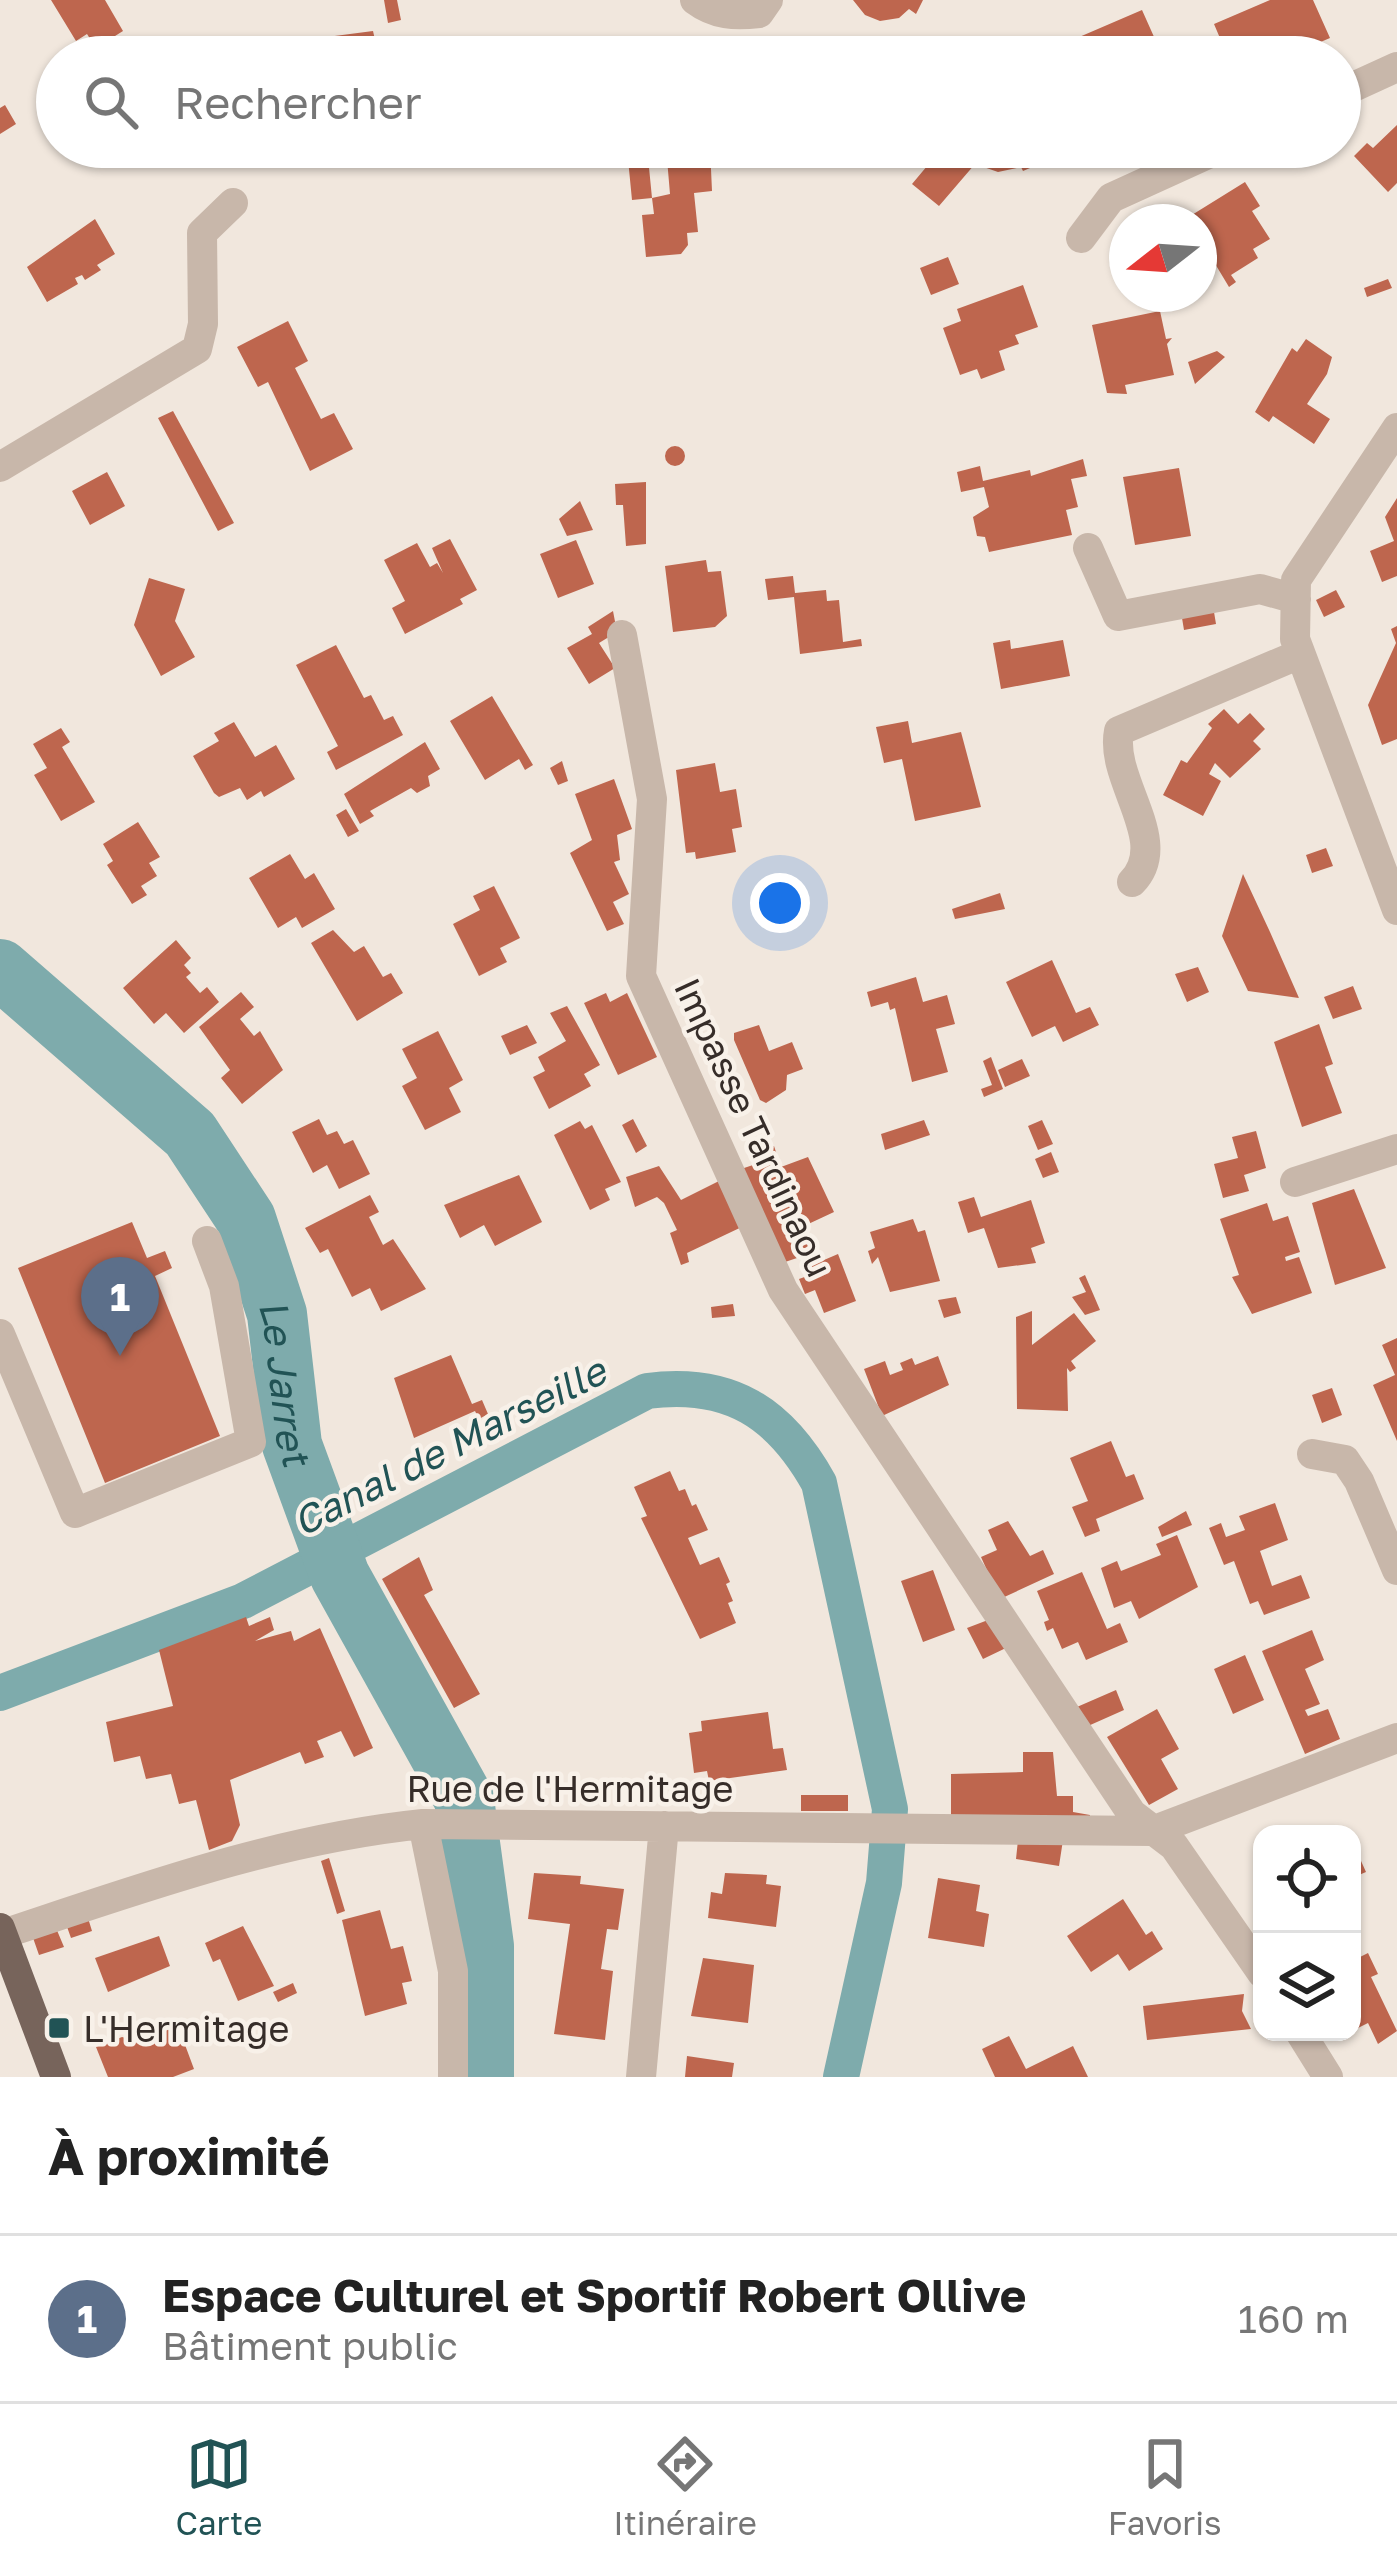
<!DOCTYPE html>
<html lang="fr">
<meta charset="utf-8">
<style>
:root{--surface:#fff;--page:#f6f6f6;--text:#222;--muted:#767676;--line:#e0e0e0;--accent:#215355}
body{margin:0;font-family:"Golos Text",sans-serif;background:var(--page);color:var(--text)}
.controls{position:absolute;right:36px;bottom:36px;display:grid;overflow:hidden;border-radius:24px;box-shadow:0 3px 9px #0004}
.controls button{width:108px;height:108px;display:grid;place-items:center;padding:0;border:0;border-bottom:3px solid var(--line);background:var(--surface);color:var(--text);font:60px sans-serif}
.compass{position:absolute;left:1109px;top:204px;width:108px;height:108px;border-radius:50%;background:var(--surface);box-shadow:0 3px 9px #0004;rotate:253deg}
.you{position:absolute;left:780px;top:903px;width:42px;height:42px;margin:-30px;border:9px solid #fff;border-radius:50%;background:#1a73e8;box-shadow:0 0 0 18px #1a73e833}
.badge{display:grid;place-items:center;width:78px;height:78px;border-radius:50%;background:var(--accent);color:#fff;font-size:39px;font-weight:700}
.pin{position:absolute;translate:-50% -99px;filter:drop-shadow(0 3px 6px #0008)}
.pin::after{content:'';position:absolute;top:63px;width:42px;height:36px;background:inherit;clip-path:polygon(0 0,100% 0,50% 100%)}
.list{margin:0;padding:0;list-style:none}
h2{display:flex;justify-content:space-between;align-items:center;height:156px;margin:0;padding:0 48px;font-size:51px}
h2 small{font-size:39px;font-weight:400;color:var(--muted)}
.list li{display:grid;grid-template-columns:78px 1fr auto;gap:36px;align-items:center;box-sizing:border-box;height:168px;padding:0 48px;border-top:3px solid var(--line)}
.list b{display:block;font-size:45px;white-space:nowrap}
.list p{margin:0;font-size:39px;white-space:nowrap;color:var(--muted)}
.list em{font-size:39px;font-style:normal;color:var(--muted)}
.icon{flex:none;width:66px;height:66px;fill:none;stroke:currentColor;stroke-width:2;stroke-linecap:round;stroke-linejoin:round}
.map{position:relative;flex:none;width:1397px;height:2077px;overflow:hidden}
.search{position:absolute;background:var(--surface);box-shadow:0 3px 9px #0004;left:36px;right:36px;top:36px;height:132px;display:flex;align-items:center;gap:30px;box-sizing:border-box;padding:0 42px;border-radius:66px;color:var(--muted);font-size:45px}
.sheet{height:324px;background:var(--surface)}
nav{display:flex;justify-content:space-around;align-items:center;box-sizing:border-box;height:168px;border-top:3px solid var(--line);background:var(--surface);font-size:33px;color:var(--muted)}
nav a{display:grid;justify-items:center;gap:6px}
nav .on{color:var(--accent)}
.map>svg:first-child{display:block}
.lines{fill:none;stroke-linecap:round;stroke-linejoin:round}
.canal{stroke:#7eabac;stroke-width:36}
.river{stroke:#7eabac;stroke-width:60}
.building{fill:#be664e}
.minor{stroke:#c8b7aa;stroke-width:30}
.major{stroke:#77645b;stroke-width:30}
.poi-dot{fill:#215355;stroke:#f8f1e9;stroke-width:4.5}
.labels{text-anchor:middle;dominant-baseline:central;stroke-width:9;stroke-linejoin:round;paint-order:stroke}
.street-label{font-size:36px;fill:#362d29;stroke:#f8f1e9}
.poi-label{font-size:36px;fill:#362d29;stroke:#f8f1e9;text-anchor:start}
.water-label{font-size:39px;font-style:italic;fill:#215355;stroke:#f8f1e9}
</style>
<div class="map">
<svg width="1397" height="2077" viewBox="0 0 1397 2077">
<rect width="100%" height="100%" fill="#f1e7dd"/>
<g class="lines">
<path class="canal" d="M0,1693L243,1601L647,1391C730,1380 780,1413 819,1483L890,1809L884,1883L841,2077"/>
<path class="river" id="s1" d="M0,969L190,1134L246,1219L277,1314L292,1445L340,1576L464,1799L484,1946V2077"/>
</g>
<path class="building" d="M51,0H105L123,31L96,48L87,34L76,41Z
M384,0H397L401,20L388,23Z
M853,0H923L916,14L909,9L899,18L880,21L865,15Z
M1270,0H1313L1330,38L1304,49L1307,57H1228L1214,24Z
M1142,10L1163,57H1060L1056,47Z
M373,31L379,57H332L327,37Z
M802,38L854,44L852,57H800Z
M704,40L705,57H654L653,44Z
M5,105L16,124L0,134V108Z
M1397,125V183L1388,192L1354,156L1367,143L1373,148Z
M146,147H180L158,167Z
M647,147L652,198L670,194L666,147H710L712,191L694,193L698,232L687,233L688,245L681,254L646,257L642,215L654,214L652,198L632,200L627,149Z
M943,147H1038L1044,162L1023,171L1021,167L998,172L975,164L939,206L912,184Z
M1245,182L1260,206L1252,211L1270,239L1253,249L1258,258L1231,275L1236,282L1229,287L1199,237V222L1187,218Z
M95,219L115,254L97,265L101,270L85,280L82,275L75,278L78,284L47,302L27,267Z
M948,257L959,284L931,295L920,268Z
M1388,279L1392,288L1367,297L1364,288Z
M1023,285L1038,327L1015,335L1019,344L999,351L1005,370L981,379L977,369L960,375L943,328L961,321L957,309Z
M1160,311L1166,339L1172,338L1167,344L1174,375L1125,385L1127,394L1107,393L1092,325Z
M288,321L308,361L295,368L321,419L334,413L353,449L310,471L268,382L258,387L237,347Z
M1306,339L1332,357L1327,374L1307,404L1330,419L1314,444L1273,416L1269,422L1255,412L1292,348L1297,352Z
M1217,351L1225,357L1195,384L1188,362Z
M173,411L234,523L218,531L158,418Z
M665 456a10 10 0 1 1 20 0a10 10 0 1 1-20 0Z
M1083,459L1087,476L1071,479L1078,507L1066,510L1072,535L989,552L985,537L977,536L973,517L989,507L984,487L961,492L957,472L980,466L983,481L1030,470L1031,476Z
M1179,468L1191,536L1135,545L1123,477Z
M107,472L125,506L90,525L72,491Z
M646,482V544L626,546L623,505H616L615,484Z
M1397,498V576L1382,582L1370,551L1394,541L1385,517Z
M580,501L593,530L567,536L559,519Z
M450,539L477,590L460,599L463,604L405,634L392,608L405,601L384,560L417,543L430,567L437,563L443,573L432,548Z
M576,540L594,584L558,598L540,554Z
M706,560L708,572L721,571L727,616L715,627L673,632L665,566Z
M793,576L795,593L826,590L827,601L839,600L843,642L861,639L862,646L800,654L794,597L768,600L765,579Z
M149,578L185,589L175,621L195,657L161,676L134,625Z
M1336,590L1345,607L1324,617L1316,600Z
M1213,606L1216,624L1184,630L1181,612Z
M613,611L617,632L599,643L615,668L589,684L567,648L592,634L588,627Z
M1397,626V739L1382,745L1368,705L1396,643L1391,629Z
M1010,640L1011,649L1063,640L1070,676L1001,689L993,643Z
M336,645L364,698L371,695L384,720L393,716L403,735L336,770L327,752L338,746L296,665Z
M492,696L533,765L525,770L519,759L485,780L450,721Z
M1224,709L1238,724L1250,713L1265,729L1253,741L1261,749L1230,778L1215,763L1209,774L1221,781L1203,816L1163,795L1181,760L1187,763L1212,728L1208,724Z
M908,721L912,743L961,732L981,807L915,821L902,759L884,763L876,727Z
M234,722L255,757L276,745L295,779L264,797L261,791L247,800L240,788L219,797L214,793L193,756L219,741L214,733Z
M61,728L70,742L62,747L95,802L61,821L34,775L47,768L33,744Z
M425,742L440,769L428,776L430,786L417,793L411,788L370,811L374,816L360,824L344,794Z
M562,761L568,781L558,785L550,768Z
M715,763L720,792L736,789L742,827L732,829L736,852L696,859L695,852L686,853L676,770Z
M614,779L632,829L617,835L620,860L614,862L629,894L613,902L624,924L607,931L570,853L592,840L575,794Z
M346,809L359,831L348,837L336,815Z
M138,822L160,857L149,863L157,876L141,886L147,895L132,904L107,865L113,861L103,844Z
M1326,848L1333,866L1312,873L1306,855Z
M290,854L305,879L314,873L335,909L302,928L296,917L278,928L249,878Z
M1243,874L1270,932L1299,998L1248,991L1222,936Z
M494,886L520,938L500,948L507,962L479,976L453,924L480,910L473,896Z
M1000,893L1005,909L955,919L952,909Z
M333,930L354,952L364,946L383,977L391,973L403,993L357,1021L311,943Z
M176,940L191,958L184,965L191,973L186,977L200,993L207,987L219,1002L184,1033L166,1013L154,1024L123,988Z
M1052,960L1076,1013L1090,1007L1099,1025L1063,1042L1055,1026L1032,1037L1006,982Z
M1198,967L1209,992L1187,1002L1175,974Z
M916,977L923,1002L947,995L955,1024L936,1029L948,1072L912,1082L895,1008L890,1010L888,1002L871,1007L867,992Z
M1353,986L1362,1009L1333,1019L1324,997Z
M241,992L254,1007L240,1019L254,1036L260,1031L283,1070L242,1104L221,1078L230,1070L199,1027Z
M606,993L610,1002L627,993L657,1057L618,1075L584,1003Z
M567,1006L600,1065L584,1074L591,1086L549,1109L533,1077L545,1071L538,1057L566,1041L550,1013Z
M1319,1024L1333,1064L1325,1067L1342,1113L1302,1127L1274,1042Z
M527,1025L537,1043L510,1055L501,1036Z
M759,1025L769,1051L792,1042L803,1069L787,1075L786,1090L766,1103L760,1100L734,1040V1033Z
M438,1031L463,1080L449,1088L461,1112L425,1130L402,1086L417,1078L402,1049Z
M991,1057L1003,1089L984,1097L981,1089L992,1085L983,1061Z
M1022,1059L1030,1076L1005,1087L998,1070Z
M319,1119L327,1135L337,1131L344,1144L353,1140L370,1174L339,1189L327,1165L313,1173L292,1132Z
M633,1119L647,1146L636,1153L622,1125Z
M924,1120L930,1135L885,1150L881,1134Z
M1042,1120L1053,1144L1038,1150L1028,1126Z
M580,1121L585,1129L592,1125L621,1182L605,1189L610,1200L590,1210L554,1135Z
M1256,1131L1266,1168L1244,1175L1249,1191L1223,1198L1214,1164L1238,1158L1232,1137Z
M774,1146L781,1167L808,1157L834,1212L804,1226L824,1260L838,1254L856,1301L824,1313L815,1290L805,1294L799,1279L810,1275L803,1256L782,1263L741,1169L756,1164L752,1154Z
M1051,1152L1059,1172L1043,1178L1035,1159Z
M659,1166L681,1200L725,1178L748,1224L687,1253L689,1262L681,1265L670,1233L677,1230L664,1203L657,1197L635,1207L626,1177Z
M519,1175L542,1222L495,1246L484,1225L460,1238L444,1205Z
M1354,1189L1386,1268L1335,1285L1312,1203Z
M370,1195L379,1212L369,1217L383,1245L393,1239L426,1289L381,1311L370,1288L352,1297L328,1249L320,1253L305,1228Z
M974,1197L981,1217L1031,1200L1045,1243L1031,1248L1036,1263L998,1268L984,1228L968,1233L958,1202Z
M1267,1203L1273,1221L1288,1216L1300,1252L1285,1257L1286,1261L1299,1257L1312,1293L1252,1314L1232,1277L1239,1275L1220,1219Z
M913,1219L918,1232L925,1230L940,1281L890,1292L878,1257L872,1264L868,1251L875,1248L870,1232Z
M132,1222L147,1258L165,1251L172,1268L155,1276L220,1436L105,1483L18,1268Z
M1085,1275L1100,1310L1085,1315L1072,1297L1086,1292L1079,1278Z
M956,1297L961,1313L944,1318L938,1300Z
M733,1304L735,1316L712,1318L711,1307Z
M1032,1311V1345L1074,1313L1096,1341L1071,1361L1076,1368L1070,1372L1067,1368L1068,1411L1017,1409L1016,1317Z
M1397,1338V1441L1373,1385L1395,1375L1382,1345Z
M451,1355L472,1404L482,1400L488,1414L479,1419L475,1411L414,1438L394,1378Z
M938,1356L949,1385L882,1416L864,1369L885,1361L890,1375L903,1370L900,1363L912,1358L915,1365Z
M1332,1388L1342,1415L1322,1423L1312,1395Z
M1111,1441L1126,1477L1134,1474L1144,1499L1096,1519L1100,1531L1085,1537L1072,1507L1088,1501L1070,1458Z
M670,1471L679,1491L685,1489L692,1506L696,1504L708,1530L688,1538L700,1565L719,1557L730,1582L726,1584L733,1601L728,1603L736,1623L700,1639L641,1518L647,1516L634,1487Z
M1275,1503L1288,1540L1260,1551L1270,1580L1272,1586L1301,1575L1310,1598L1264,1615L1258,1601L1250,1604L1234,1561L1224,1565L1209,1528L1221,1523L1226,1537L1245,1530L1239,1516Z
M1186,1511L1192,1525L1162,1537L1158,1527Z
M1008,1521L1030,1556L1043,1550L1054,1574L1000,1599L981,1557L997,1550L988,1530Z
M1177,1535L1198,1587L1139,1619L1131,1601L1114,1608L1101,1568L1117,1561L1121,1571L1161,1555L1156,1544Z
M419,1557L433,1590L424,1595L480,1694L454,1708L382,1579Z
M933,1570L955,1630L923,1642L901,1581Z
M1082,1572L1107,1629L1120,1623L1128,1642L1086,1660L1078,1642L1062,1649L1053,1628L1047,1631L1044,1622L1049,1620L1037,1591Z
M246,1617L249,1626L270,1617L274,1630L255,1641L291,1631L294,1641L320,1628L373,1748L354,1757L341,1731L317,1741L324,1757L305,1764L300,1752L230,1780L240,1825L232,1841L209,1850L196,1800L179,1804L171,1774L146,1779L140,1756L114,1762L106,1722L173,1706L159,1650Z
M988,1620L1008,1647L983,1659L967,1628Z
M1312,1630L1324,1660L1305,1669L1320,1704L1305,1710L1308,1716L1328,1709L1340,1739L1305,1754L1262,1651Z
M1245,1655L1264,1700L1233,1714L1214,1669Z
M1116,1690L1124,1710L1088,1726L1070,1710Z
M1157,1709L1179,1749L1161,1759L1178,1789L1149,1805L1107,1737Z
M768,1712L773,1749L783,1748L787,1770L709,1781L707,1771L694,1773L689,1733L702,1731L701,1721Z
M1023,1752H1053L1057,1796H1073V1812L1090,1815V1821L951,1817V1774L1023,1772Z
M801,1795H848V1811H801Z
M1018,1840H1063L1059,1866L1016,1859Z
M1352,1841L1366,1872L1352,1878Z
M329,1858L345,1911L337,1914L321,1861Z
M534,1873L581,1876L580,1884L624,1889L618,1930L607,1929L601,1969L613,1971L605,2040L554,2034L570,1924L528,1919Z
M725,1873L767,1875L766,1884L781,1886L776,1927L708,1918L711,1892L722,1894Z
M938,1878L980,1885L976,1911L989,1914L984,1947L928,1938Z
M1123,1899L1146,1935L1152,1931L1163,1949L1129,1971L1118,1954L1091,1972L1067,1936Z
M380,1910L391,1949L403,1946L412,1981L402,1983L407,2004L365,2016L342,1920Z
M88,1918L92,1931L71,1938L66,1924Z
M243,1926L274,1986L238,2001L220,1959L213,1962L205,1943Z
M56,1928L64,1947L39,1955L32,1935Z
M159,1936L170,1966L108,1992L95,1958Z
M1368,1953L1378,1974L1371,1977L1397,2031L1378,2044L1368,2023L1352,2031V1961Z
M703,1958L754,1965L748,2023L691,2016Z
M293,1983L297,1993L278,2002L273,1992Z
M1244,1994L1242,2011L1251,2029L1147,2040L1143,2006Z
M178,2026L194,2069L173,2077H108L96,2047L122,2037L139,2041Z
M1009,2036L1026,2069L1073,2046L1088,2077H995L982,2049Z
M687,2056L734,2063L732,2077H685Z"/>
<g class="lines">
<path class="minor" d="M695,0C715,15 735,16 759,13L768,0
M1340,93L1397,67
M1081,238L1111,198L1223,147
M1397,428L1296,580L1295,639L1397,910
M0,467L197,349L203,324L202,233L233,203
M1088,548L1118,616L1260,589L1296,599
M622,635L652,799L641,976L783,1290L1132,1814L1174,1846L1262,1973
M1132,882C1172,841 1109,781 1119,731L1300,654
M1295,1182L1397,1149
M0,1334L75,1513L251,1442L224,1286L207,1241
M1312,1454L1345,1460L1359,1481L1397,1570
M423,1824L453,1971V2077
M0,1935C139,1889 276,1839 423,1824L1152,1831L1397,1738
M1300,2032L1328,2077
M641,2077L664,1826"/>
<path class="major" d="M0,1928L56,2077"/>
</g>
<rect class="poi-dot" x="47" y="2016" width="24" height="24" rx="6"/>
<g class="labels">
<g class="street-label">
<text transform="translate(754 1127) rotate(65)">Impasse Tardinaou</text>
<text x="570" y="1788">Rue de l'Hermitage</text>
</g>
<g class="poi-label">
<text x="83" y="2028">L'Hermitage</text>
</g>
<g class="water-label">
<text stroke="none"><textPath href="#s1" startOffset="522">Le Jarret</textPath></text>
<text transform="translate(449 1446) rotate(-27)">Canal de Marseille</text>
</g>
</g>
</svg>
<div class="controls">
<button><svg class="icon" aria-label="locate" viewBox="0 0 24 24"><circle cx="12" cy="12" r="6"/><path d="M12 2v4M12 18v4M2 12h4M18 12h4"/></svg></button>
<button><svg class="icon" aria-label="layers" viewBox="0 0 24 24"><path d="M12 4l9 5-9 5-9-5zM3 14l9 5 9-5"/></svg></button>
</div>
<svg class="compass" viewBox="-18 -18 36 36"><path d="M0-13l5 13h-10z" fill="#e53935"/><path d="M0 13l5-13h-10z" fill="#767676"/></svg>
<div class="you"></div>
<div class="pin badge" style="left:120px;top:1356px;background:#5c6f8a">1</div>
<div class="search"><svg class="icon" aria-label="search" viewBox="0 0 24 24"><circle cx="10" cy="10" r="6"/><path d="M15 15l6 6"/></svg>Rechercher</div>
</div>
<section class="sheet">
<h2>À proximité<small></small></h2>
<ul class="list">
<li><span class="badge" style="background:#5c6f8a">1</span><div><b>Espace Culturel et Sportif Robert Ollive</b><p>Bâtiment public</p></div><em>160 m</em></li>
</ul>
</section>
<nav>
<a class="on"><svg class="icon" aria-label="map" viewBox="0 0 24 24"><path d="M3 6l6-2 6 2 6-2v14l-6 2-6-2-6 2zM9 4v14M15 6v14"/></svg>Carte</a>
<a><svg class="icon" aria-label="directions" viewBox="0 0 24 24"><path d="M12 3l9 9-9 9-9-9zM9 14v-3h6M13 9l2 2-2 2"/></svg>Itinéraire</a>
<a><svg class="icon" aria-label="saved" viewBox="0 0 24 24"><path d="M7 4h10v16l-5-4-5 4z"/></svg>Favoris</a>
</nav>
